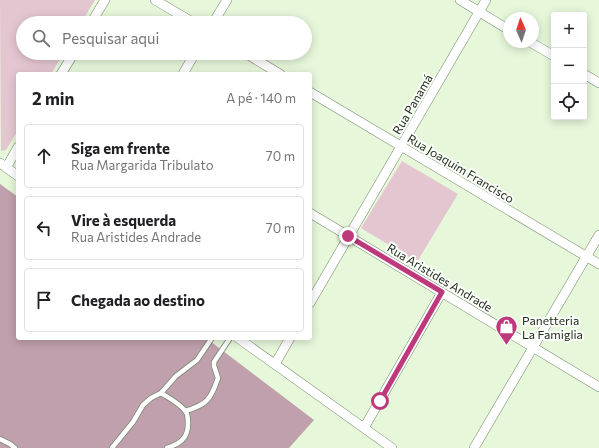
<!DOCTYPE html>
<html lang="pt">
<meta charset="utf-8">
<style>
:root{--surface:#fff;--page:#f6f6f6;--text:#202124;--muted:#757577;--line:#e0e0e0}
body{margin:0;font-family:Commissioner,sans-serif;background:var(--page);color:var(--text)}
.controls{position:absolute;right:12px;top:12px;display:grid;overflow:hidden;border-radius:4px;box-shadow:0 2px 10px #0003}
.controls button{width:36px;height:36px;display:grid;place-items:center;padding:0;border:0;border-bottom:1px solid var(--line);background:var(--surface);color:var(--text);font:20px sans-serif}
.compass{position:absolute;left:503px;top:12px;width:36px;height:36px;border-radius:50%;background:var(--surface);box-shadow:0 2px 10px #0003;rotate:357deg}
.stop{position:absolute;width:12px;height:12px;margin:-9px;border:3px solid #be397c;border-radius:50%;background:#fff}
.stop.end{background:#be397c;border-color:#fff;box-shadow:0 1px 4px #0008}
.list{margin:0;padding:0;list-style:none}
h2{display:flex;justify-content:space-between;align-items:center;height:52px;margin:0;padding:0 16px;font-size:17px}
h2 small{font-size:13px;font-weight:400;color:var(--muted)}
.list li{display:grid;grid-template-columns:26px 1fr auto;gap:12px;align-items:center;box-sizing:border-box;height:64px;margin:0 8px 8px;padding:0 8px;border:1px solid var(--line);border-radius:4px}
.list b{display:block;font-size:15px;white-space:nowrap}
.list p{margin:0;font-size:13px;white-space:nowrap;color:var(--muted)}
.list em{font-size:13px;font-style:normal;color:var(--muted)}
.icon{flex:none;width:22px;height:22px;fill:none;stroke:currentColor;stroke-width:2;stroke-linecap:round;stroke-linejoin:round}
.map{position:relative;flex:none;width:599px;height:448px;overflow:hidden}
.search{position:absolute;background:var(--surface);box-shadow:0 2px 10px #0003;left:16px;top:16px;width:296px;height:44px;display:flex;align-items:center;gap:10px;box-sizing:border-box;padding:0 14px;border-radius:22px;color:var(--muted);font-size:15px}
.panel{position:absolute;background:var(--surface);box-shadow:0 2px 10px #0003;left:16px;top:72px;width:296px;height:268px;border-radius:4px}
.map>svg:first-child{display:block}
.green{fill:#e4c6d1}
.forest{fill:#bfa0ac}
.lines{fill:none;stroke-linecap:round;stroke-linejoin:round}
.lane-casing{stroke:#77866d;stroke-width:6}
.street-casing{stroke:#77866d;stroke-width:10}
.lane{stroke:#fff;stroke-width:4.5}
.street{stroke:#fff;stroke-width:9}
.route{stroke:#be397c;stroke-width:5}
.labels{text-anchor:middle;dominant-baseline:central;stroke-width:4;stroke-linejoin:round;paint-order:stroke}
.street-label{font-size:12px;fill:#242a1f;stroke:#fbfff9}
.poi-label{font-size:12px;fill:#242a1f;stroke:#fbfff9;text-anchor:start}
</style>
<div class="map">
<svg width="599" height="448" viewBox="0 0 599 448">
<rect width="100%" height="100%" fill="#e6f7da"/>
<path class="green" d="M0,0H95L81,23H23V53H64L51,74H18V130L6,150L1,151Z
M402,161L458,194L417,262L361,228Z"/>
<path class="forest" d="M0,184L18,197V338H206L314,420L289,448H0Z"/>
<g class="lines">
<defs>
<path id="lane" d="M161,393C169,398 181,404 186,412C188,415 188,421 188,424C188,439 179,444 167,448
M185,411C207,405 211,399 218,378L214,366V362L230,338
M0,439L10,444L15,448
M112,448L133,422L143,405L151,398L161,393L176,376L197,360L212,338"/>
<path id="street" d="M155,0L194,23
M460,0L509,30
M91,23L105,0
M213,23L227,0
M530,42L554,56
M245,53L280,74
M61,74L74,53
M183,74L195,53
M584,74L599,83
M310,92L599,264
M0,163L18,176
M6,168L18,147
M310,213L599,387
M310,303L486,0
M238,338L392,448
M275,364L290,338
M364,428L442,292
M474,448L599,235"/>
</defs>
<use href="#lane" class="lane-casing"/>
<use href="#street" class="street-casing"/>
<use href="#lane" class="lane"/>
<use href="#street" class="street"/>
</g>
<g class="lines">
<path class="route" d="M348,236L442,292L380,401"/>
</g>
<defs>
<symbol id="shop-pin" viewBox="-11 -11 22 30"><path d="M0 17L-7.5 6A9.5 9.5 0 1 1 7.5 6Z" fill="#be397c" stroke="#fbfff9"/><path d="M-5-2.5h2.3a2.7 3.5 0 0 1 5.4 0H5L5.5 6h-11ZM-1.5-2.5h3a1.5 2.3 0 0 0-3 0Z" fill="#fff"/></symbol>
</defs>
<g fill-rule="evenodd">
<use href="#shop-pin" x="494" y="314" width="25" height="34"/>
</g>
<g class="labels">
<g class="street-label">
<text transform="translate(412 104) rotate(-60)">Rua Panamá</text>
<text transform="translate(461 168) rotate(31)">Rua Joaquim Francisco</text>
<text transform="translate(440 277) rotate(31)">Rua Aristides Andrade</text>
</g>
<g class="poi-label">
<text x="522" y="320">Panetteria<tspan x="522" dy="14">La Famiglia</tspan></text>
</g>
</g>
</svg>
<div class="controls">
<button>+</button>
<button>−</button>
<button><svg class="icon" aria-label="locate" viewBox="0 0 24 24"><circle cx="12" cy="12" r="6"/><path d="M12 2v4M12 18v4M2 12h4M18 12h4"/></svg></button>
</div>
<svg class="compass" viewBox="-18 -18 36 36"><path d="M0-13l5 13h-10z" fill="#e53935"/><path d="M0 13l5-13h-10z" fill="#757577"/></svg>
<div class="stop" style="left:380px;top:401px"></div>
<div class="stop end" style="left:348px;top:236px"></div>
<div class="search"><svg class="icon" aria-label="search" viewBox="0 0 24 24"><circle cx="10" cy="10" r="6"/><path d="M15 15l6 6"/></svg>Pesquisar aqui</div>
<section class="panel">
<h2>2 min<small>A pé · 140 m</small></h2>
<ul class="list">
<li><svg class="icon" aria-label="ahead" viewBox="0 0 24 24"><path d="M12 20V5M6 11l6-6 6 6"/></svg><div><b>Siga em frente</b><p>Rua Margarida Tribulato</p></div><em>70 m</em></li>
<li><svg class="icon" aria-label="left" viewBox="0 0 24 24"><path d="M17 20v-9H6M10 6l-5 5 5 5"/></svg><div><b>Vire à esquerda</b><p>Rua Aristides Andrade</p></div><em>70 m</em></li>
<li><svg class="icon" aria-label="arrive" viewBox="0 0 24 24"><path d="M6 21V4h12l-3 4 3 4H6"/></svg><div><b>Chegada ao destino</b></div></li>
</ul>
</section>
</div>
